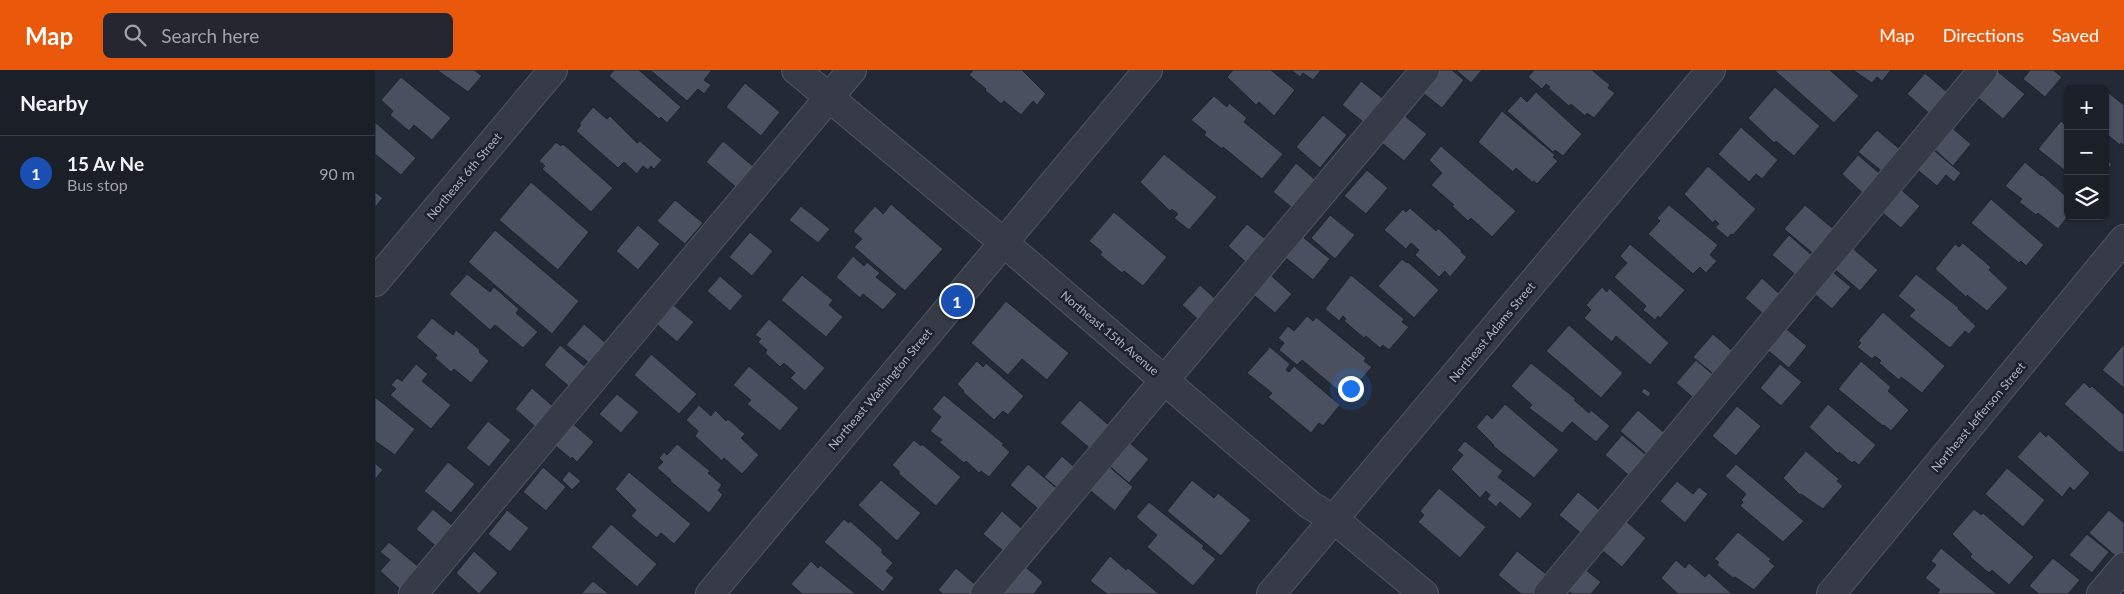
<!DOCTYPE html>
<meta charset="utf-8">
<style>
:root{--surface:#1b1f28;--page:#242730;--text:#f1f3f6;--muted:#a0a2a8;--line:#393d45;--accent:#ea580c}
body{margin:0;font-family:Lato,sans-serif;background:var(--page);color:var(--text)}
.controls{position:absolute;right:15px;top:15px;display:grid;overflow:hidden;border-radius:8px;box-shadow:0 1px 4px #0004}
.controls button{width:45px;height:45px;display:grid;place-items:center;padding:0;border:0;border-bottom:1px solid var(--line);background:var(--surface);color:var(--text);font:25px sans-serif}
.you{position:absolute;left:975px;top:318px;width:18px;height:18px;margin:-12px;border:4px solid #fff;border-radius:50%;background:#1a73e8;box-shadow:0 0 0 8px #1a73e833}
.badge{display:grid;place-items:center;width:32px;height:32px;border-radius:50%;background:var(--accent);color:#fff;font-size:16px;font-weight:700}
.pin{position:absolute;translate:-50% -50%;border:2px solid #fff;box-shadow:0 1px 5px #0006}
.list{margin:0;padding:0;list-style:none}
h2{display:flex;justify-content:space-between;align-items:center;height:65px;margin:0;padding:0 20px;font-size:21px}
h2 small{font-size:16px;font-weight:400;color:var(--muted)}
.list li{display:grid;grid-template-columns:32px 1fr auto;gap:15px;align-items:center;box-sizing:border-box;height:75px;padding:0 20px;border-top:1px solid var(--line)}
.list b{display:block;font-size:19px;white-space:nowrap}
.list p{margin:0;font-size:16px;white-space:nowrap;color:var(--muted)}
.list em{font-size:16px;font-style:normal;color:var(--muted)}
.icon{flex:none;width:28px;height:28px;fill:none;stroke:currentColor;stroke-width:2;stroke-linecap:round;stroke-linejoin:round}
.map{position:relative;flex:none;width:1749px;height:524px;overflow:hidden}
header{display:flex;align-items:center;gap:30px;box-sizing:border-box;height:70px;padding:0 25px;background:var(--accent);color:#fff}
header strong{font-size:24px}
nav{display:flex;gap:28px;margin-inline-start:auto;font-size:18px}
.search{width:350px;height:45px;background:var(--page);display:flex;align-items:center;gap:12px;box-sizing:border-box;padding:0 18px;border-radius:8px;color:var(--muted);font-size:19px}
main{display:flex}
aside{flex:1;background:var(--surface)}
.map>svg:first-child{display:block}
.building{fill:#4a5060;stroke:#1e232e}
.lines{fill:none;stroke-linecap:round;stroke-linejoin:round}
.minor-casing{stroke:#525662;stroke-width:30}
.minor{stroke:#373b47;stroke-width:28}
.labels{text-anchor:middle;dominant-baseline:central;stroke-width:5;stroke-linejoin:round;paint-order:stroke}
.street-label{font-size:12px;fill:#b2b6c3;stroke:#1c212c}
</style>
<header>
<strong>Map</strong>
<div class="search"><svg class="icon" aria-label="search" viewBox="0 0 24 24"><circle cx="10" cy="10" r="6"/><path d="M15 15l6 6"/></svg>Search here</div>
<nav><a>Map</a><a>Directions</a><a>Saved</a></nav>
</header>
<main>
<aside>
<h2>Nearby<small></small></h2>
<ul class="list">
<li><span class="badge" style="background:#1a4fb4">1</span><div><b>15 Av Ne</b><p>Bus stop</p></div><em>90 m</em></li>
</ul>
</aside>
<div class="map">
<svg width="1749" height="524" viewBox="0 0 1749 524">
<rect width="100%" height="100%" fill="#242936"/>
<path class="building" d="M62,0H99L107,6L93,22Z
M239,0H264L306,37L292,53L286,47L284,49L234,6Z
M275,0H337L329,10L336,15L329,24L323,19L312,31Z
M598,0H647L671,24L662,35L658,31L646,45L629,31L626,34L610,20L611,19L594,5Z
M858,0H896L920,20L899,46L884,32L881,35L852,7Z
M916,0H946L938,10L928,3L925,7Z
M1060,0H1077L1089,10L1067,38L1044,20Z
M1081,0H1107L1096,13Z
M1159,0H1217L1235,15L1233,18L1240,23L1219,48L1212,43L1210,46L1196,34L1194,36L1173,18L1175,17L1171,14L1167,19L1153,7Z
M1399,0H1455L1484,26L1459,53Z
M1478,0H1516L1507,11L1502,7L1497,13Z
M1655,0H1678L1687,7L1670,27L1648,9Z
M1622,1L1650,24L1628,49L1601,26Z
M1550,3L1573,23L1555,44L1532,24Z
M26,7L76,48L57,70L39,55L34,61L15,45L18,41L6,30Z
M986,11L1011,31L992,55L967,35Z
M370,13L405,42L386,66L351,37Z
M1400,17L1445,56L1419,86L1401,71L1399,73L1373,48Z
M1730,20L1749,35V76L1746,73L1745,75L1730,63Z
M1161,22L1207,64L1188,86L1180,80L1178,82L1132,41L1146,26L1152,32Z
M839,26L852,37L854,33L872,48L869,52L908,84L887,109L848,77L847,79L829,65L831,62L816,50Z
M218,37L232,49L235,46L262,73L265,71L287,90L279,99L276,96L273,100L268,96L262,104L249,92L243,98L201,61L206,55L204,54Z
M1127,41L1180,85L1178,87L1183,91L1162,114L1159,111L1157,112L1141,98L1138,102L1103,72Z
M948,45L972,65L945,98L921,77Z
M1030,46L1052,64L1029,91L1007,73Z
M1686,51L1693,57V103L1663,79Z
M0,52L41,88L26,105L0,84Z
M1575,56L1596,74L1578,96L1557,77Z
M1366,57L1403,90L1387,109L1381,104L1374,112L1343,84Z
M1502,60L1526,80L1508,102L1483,82Z
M348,71L379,97L362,118L331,92Z
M181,72L186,76L188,74L238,118L216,142L167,99L170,96L164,91Z
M1066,76L1141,141L1117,167L1096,148L1093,151L1077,136L1079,135L1056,115L1067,103L1054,90Z
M1556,78L1586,103L1579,112L1571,105L1562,116L1540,98Z
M789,84L842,127L814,160L799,148L803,144L797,139L795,141L765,112Z
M1483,85L1510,108L1493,128L1467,104Z
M1730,89L1737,94L1730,103Z
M1650,92L1666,106L1667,105L1693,128V146L1683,159L1663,143L1661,145L1644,132L1647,129L1630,116Z
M921,93L944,113L921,141L898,122Z
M1333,96L1381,139L1358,165L1356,164L1353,168L1340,157L1344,154L1340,150L1338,153L1309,124Z
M992,100L1013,118L991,144L969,126Z
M156,112L214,162L183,200L124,150Z
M1523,117L1545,136L1526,158L1504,140Z
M0,122L8,128L0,137Z
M1616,129L1669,175L1651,196L1646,191L1644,193L1596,153Z
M300,130L328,153L310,174L282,151Z
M516,134L568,179L530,221L479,177L487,169L478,161L500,136L508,144Z
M1294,135L1343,175L1335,185L1342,191L1331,203L1325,197L1318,204L1273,164L1285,151L1282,148Z
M1430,135L1462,162L1441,186L1409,159Z
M426,136L455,159L443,173L414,150Z
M1035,138L1061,161L1063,158L1087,181L1086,182L1092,187L1075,207L1070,201L1064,207L1040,185L1044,180L1036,173L1031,179L1009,160L1028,139L1031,142Z
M739,142L792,187L768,216L749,201L747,203L725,185L727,182L714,171Z
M955,145L980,165L960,189L936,168Z
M872,154L894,172L874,195L853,176Z
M263,155L285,174L263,200L241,181Z
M120,160L204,231L177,264L93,192Z
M375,162L398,181L377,206L354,187Z
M923,163L955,189L938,210L906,184Z
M1414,165L1440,188L1423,207L1397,185Z
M1588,173L1616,197L1614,200L1633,218L1612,241L1592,225L1591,227L1560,199L1580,174L1584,177Z
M1255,174L1310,220L1285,248L1283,246L1280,250L1268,240L1271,236L1239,207L1252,193L1245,186Z
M1475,176L1503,200L1485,221L1457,197Z
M478,186L489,196L492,192L505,203L501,207L522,224L508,240L488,224L485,228L461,207Z
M1027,189L1032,193L1033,192L1064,220L1039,248L1003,216Z
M1454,199L1476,217L1457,239L1436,221Z
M892,202L917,224L900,243L875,222Z
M92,204L115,222L119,217L144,239L141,243L163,262L148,278L120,255L115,260L74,224Z
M1541,204L1584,238L1583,239L1601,256L1594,264L1590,261L1575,278L1534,246L1540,240L1523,226Z
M427,205L458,230L454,235L468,247L451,267L406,230Z
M976,205L1029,249L1027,252L1034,257L1014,280L1008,275L1005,278L991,266L989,268L969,251L971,249L968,246L964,251L950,239Z
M345,206L368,226L355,241L332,221Z
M1387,208L1408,227L1392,247L1370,228Z
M825,215L845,233L827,253L807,235Z
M1227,217L1232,222L1234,218L1294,273L1275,295L1241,266L1237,272L1209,248L1216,240L1211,235Z
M631,231L694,283L672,310L647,289L633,305L596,273Z
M295,232L319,252L302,272L278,251Z
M1508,242L1570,296L1547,323L1526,307L1524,310L1504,293L1506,291L1500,286L1497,289L1482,277L1486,273L1483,271Z
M932,246L938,251L941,247L991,288L989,291L997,297L982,314L975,309L964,321L927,290L922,295L904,280L909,273L903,268L913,256L919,261Z
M57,248L78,265L81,260L105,280L104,282L114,291L96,313L79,299L76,302L60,288L62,285L41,267Z
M394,249L450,298L430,321L415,308L420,303L409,293L405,297L390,283L392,280L383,272L386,269L380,265Z
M209,254L233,275L217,295L191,275Z
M1194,255L1248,303L1226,328L1171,281Z
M1408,256L1432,276L1414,298L1390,278Z
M1338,264L1361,284L1341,306L1318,287Z
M1749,274V318L1727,300Z
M185,275L213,299L197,319L169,295Z
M895,277L915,294L911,300L914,302L919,296L965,335L948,356L944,353L936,363L893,327L897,323L872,303Z
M276,284L322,324L304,344L259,305Z
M1321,290L1343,309L1323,332L1301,313Z
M602,291L608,297L611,293L649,326L633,345L628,341L619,350L588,322L589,321L582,314Z
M1486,291L1516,317L1513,321L1534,340L1516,361L1509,355L1508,356L1463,319Z
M1156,293L1201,329L1199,330L1214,343L1216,340L1235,356L1221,372L1197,352L1187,363L1154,338L1157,335L1136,316Z
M41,294L53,304L47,311L76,335L56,359L15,325L21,319L16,315L22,308L27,311Z
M1405,294L1427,312L1406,336L1385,318Z
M374,296L424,338L405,361L372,334L376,330L358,315Z
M1709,312L1715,318L1717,316L1749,345V384L1746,381L1745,383L1689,334Z
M157,318L180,338L163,359L140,339Z
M1269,318L1276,323L1273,327L1266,322Z
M242,324L264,342L246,363L224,344Z
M569,325L629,374L627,375L635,382L614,407L606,401L604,403L591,391L589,393L564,372L567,370L555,361L566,347L557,339Z
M0,327L40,359L20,385L0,371Z
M705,330L737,358L718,381L685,353Z
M1130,334L1184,380L1159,408L1118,376L1119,375L1101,357L1112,344L1117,349Z
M1453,334L1501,375L1484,395L1479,391L1477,393L1464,382L1463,384L1434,357Z
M324,335L336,346L340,340L351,351L353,349L370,364L366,368L384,385L367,404L349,388L347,391L320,366L323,361L311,350Z
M1362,336L1386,356L1361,386L1337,366Z
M1263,340L1293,366L1275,387L1245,361Z
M113,351L136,370L114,397L91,378Z
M195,351L219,372L202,392L197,387L196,389L176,372Z
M1665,361L1671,367L1673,364L1715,403L1699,421L1695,417L1687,427L1642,387Z
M1247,365L1275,388L1257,408L1230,385Z
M539,370L546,376L547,374L586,407L561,436L523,403L525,402L517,395Z
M751,370L774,389L754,413L732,394Z
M1090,371L1128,401L1123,407L1158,434L1145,449L1125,432L1121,437L1112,429L1115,425L1111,421L1105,428L1076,399L1088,385L1082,380Z
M302,374L335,401L333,403L347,415L343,420L348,425L334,443L295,411L296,410L282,398L288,392L284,388L289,382L292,385Z
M1431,381L1464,409L1462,411L1468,416L1448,439L1426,424L1425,425L1408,408Z
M687,386L704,401L686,421L669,407Z
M73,392L100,414L76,443L49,421Z
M0,393L8,400L0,409Z
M653,394L686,422L668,443L635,415Z
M731,394L758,417L740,441L712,418Z
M1361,394L1429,451L1408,472L1365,436L1368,432L1366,430L1371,424L1350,406Z
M168,397L191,417L171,441L148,422Z
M1632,398L1670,430L1648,457L1610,424Z
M194,401L206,411L197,420L187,410Z
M254,402L316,454L299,474L286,463L282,468L256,446L261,440L240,419Z
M506,410L546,443L522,471L483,435Z
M817,410L839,428L843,423L876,450L846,486L792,441Z
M1302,411L1318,424L1324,417L1333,424L1310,453L1285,431Z
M1064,418L1111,457L1085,488L1043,452L1049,445L1045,441Z
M1203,422L1227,442L1208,465L1184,445Z
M774,432L829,476L827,478L841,489L818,516L772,477L782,465L761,447Z
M58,439L80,458L63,478L41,459Z
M1599,439L1606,445L1608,443L1659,487L1634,515L1617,500L1614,503L1595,487L1597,484L1577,464Z
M132,440L154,458L135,482L113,464Z
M1734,440L1749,453V484L1744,489L1714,463Z
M627,441L653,464L634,486L608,464Z
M1247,448L1271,468L1247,497L1223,477Z
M469,449L474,453L475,451L508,480L506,482L518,493L511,501L519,508L508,522L449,472Z
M236,454L282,494L262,517L216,477Z
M1363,462L1396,489L1394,491L1400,496L1379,520L1360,507L1358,508L1342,495L1344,492L1339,489Z
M1712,464L1734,482L1717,503L1694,485Z
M14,472L46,499L27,521L5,501L15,490L5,482Z
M1566,478L1622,524H1564L1562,523L1565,520L1550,508L1561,495L1556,491Z
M99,481L123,503L104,524L81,503Z
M1142,481L1175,507L1161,524H1146L1123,505Z
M735,486L751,500L753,498L784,524H732L715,511Z
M1678,488L1705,510L1693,524H1664L1654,516Z
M1301,490L1310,498L1314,493L1330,507L1334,503L1357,524H1303L1286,508Z
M436,491L443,498L445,495L481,524H427L416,514Z
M646,493L668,512L659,524H620Z
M1206,496L1226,512L1216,524H1197L1189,517Z
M581,498L603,517L597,524H568L563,520Z
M218,511L234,524H206Z"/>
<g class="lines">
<defs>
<path id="minor" d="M421,0L628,172L935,435L960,450L1049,524
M0,212L178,0
M38,524L477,0
M335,524L773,0
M610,524L1050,0
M896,524L1336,0
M1173,524L1608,0
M1456,524L1749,169
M1726,524L1749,497"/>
</defs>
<use href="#minor" class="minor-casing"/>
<use href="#minor" class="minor"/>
</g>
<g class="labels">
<g class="street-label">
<text transform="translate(89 106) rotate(-50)">Northeast 6th Street</text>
<text transform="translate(1117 262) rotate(-50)">Northeast Adams Street</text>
<text transform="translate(735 263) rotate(40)">Northeast 15th Avenue</text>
<text transform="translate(505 319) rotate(-50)">Northeast Washington Street</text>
<text transform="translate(1603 347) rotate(-50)">Northeast Jefferson Street</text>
</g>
</g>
</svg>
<div class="controls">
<button>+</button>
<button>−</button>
<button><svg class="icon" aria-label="layers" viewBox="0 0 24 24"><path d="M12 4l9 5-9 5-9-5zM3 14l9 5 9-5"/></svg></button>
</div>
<div class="you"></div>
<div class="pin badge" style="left:582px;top:231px;background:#1a4fb4">1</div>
</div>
</main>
